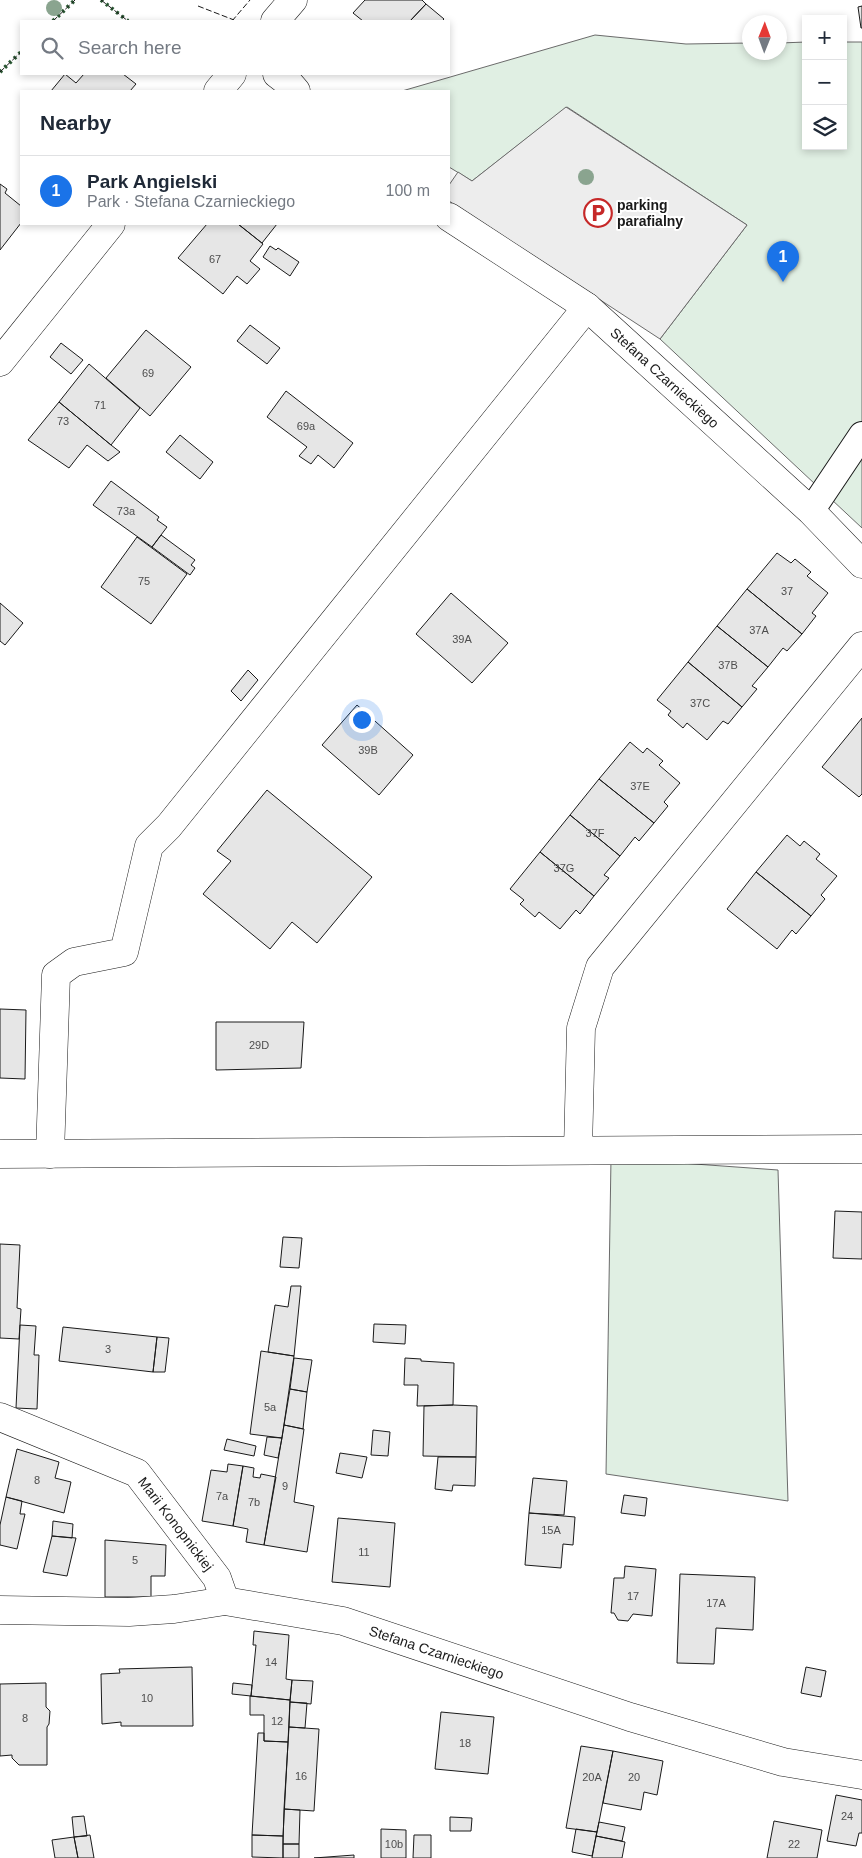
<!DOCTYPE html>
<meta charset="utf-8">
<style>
:root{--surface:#fff;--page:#f2f2f3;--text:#1f2937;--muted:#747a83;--line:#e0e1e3;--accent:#1a73e8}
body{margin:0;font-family:Helvetica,sans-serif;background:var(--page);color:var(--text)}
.controls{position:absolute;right:15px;top:15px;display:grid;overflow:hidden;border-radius:0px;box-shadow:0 2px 8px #0003}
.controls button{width:45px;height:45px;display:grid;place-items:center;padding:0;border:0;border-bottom:1px solid var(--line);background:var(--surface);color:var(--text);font:25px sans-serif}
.compass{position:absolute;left:742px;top:15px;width:45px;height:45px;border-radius:50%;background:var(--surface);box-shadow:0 2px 8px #0003;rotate:1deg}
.you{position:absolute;left:361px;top:719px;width:18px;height:18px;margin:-12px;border:4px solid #fff;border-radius:50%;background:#1a73e8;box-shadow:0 0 0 8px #1a73e833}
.badge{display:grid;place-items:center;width:32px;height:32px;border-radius:50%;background:var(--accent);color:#fff;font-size:16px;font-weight:700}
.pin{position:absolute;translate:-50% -41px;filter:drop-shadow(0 1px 2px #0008)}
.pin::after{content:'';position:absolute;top:26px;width:18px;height:15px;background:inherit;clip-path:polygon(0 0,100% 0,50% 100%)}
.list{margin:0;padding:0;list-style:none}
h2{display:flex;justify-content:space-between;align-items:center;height:65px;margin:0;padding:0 20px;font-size:21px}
h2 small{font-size:16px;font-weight:400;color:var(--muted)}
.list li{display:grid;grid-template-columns:32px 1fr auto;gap:15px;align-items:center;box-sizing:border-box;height:70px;padding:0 20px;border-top:1px solid var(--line)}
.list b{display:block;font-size:19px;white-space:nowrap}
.list p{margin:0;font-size:16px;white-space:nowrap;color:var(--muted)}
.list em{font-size:16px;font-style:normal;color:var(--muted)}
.icon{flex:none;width:28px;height:28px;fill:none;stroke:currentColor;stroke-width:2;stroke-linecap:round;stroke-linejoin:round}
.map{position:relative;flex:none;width:862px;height:1858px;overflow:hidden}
.search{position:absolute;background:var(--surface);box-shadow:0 2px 8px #0003;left:20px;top:20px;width:430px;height:55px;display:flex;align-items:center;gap:12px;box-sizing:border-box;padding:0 18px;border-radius:0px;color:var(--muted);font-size:19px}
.panel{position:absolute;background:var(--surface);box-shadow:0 2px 8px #0003;left:20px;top:90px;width:430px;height:135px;border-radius:0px}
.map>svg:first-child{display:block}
.green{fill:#e0efe3;stroke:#6a6a6a}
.parking{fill:#ededed;stroke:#6a6a6a}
.building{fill:#e6e6e6;stroke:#1a1a1a}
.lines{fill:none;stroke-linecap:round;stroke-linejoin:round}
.pedestrian-casing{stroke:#1a1a1a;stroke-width:28}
.minor-casing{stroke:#1a1a1a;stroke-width:29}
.pedestrian{stroke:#fff;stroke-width:26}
.minor{stroke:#fff;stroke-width:28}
.hedge{stroke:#2b5a34;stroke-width:4;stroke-dasharray:2.5 4;stroke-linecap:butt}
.fence{stroke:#1a1a1a;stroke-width:1;stroke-dasharray:6 2.5;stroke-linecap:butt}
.tree{fill:#8aa48f}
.labels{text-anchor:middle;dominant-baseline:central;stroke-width:4;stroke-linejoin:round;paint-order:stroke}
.number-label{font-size:11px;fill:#4d4d4d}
.poi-label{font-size:14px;font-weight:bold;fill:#1a1a1a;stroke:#fff;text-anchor:start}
.street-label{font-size:14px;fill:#1a1a1a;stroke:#fff}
</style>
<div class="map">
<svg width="862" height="1858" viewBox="0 0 862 1858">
<rect width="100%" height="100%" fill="#fff"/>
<path class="green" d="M595,35L686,44L749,43L750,52H780V43L806,42V146H843V42H862V528L660,339L747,225L567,107L472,181L449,167V91H402Z
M611,1158L778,1170L788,1501L606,1474Z"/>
<path class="parking" d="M566,107L747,225L660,339L449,201V185L458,172L472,181Z"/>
<path class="building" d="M365,0H422L426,4L410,21H363L353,13Z
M426,4L444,19L442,21H410Z
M862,6V28H861L858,7Z
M65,74L76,83L84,74H123L136,84L130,91H51Z
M0,184L7,189L5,193L21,206V223L0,250Z
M207,224H238L263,244L250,261L260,269L247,284L237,276L223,294L178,258Z
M238,224H277L262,243Z
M270,246L276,250L278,248L299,262L290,276L263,257Z
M250,325L280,348L267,364L237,341Z
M146,330L191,367L150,416L106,378Z
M61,343L83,360L71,374L50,357Z
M89,364L140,408L111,445L59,402Z
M286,391L353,443L334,468L318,455L311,464L299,456L307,447L267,417Z
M59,402L111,445L120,452L108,461L87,445L69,468L28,440Z
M180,435L213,462L200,479L166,452Z
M111,481L159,517L157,520L167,527L152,547L93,505Z
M161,535L195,560L191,565L195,568L190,575L152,547Z
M137,537L187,574L151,624L101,587Z
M777,553L791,563L795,559L811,572L807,576L828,593L812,613L816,616L802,634L747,589Z
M747,589L802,634L787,651L783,648L768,667L717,626Z
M451,593L508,643L472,683L416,634Z
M0,603L23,623L5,645L0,641Z
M717,626L768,667L752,686L757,689L742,707L688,662Z
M688,662L742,707L728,724L723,721L707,740L687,723L683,728L668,715L671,711L657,700Z
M248,670L258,680L241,701L231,691Z
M357,705L413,755L379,795L322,745Z
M862,718V794L859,797L822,767Z
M630,742L643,753L647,748L663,761L659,765L680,783L664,802L668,806L654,823L599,779Z
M599,779L654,823L639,841L635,837L620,856L570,815Z
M267,790L372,877L317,943L292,922L270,949L203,894L231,861L217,851Z
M570,815L620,856L604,875L609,878L594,896L540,852Z
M787,835L800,846L804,841L820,854L816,859L837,876L821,895L825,899L811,916L756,872Z
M540,852L594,896L580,914L576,910L560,929L539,912L535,917L520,904L524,900L510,889Z
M756,872L811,916L796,934L792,930L777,949L727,909Z
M0,1009L26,1010L25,1079L0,1078Z
M216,1022H304L301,1068L216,1070Z
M835,1211L862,1212V1259L833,1258Z
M283,1237L302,1238L299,1268L280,1267Z
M0,1244L20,1245L17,1308L21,1309L19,1339L0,1338Z
M291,1286H301L294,1356L268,1352L275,1305L288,1307Z
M374,1324L406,1325L405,1344L373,1342Z
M20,1325L36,1326L34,1355H39L37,1409L16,1408Z
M63,1327L157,1337L153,1372L59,1361Z
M157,1337L169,1338L165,1372H153Z
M261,1351L294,1356L282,1438L250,1434Z
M294,1358L312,1360L307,1392L290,1389Z
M405,1358L421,1359V1361L454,1363L453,1405L417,1406L418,1385H404Z
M290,1389L307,1392L303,1429L284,1425Z
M453,1405L477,1406L476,1457L423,1456L424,1406Z
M284,1425L304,1429L294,1502L314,1506L307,1552L264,1545Z
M373,1430L390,1432L388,1456L371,1455Z
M267,1437L282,1438L278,1458L264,1455Z
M227,1439L256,1446L254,1456L224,1450Z
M17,1449L59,1462L55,1478L71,1482L64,1513L6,1497Z
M340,1453L367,1457L362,1478L336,1473Z
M438,1457H476L475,1486L453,1485L452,1491L435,1489Z
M228,1464L243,1466L233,1526L202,1521L211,1470L227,1472Z
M243,1466L254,1468L253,1477L260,1478L261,1474L276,1477L264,1545L246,1542L248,1529L233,1526Z
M533,1478L567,1481L564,1515L529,1513Z
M624,1495L647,1498L645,1516L621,1513Z
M6,1497L22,1501L20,1514H25L17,1549L0,1545V1525Z
M529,1513L575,1517L573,1545L563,1544L561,1568L525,1565Z
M338,1518L395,1523L390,1587L332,1582Z
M53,1521L73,1524L72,1538L52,1536Z
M52,1536L76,1538L67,1576L43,1572Z
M105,1540L166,1545L165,1576H151V1597H105Z
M625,1566L656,1569L652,1616L633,1614L628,1621L618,1620L614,1613H611L614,1578H624Z
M680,1574L755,1577L753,1630L716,1628L714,1664L677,1663Z
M254,1631L289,1635L286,1679L292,1680L290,1700L251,1696L256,1645H253Z
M192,1667L193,1726H121V1722L102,1724L101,1674L120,1673L119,1669Z
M806,1667L826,1671L821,1697L801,1693Z
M292,1680L313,1681L311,1704L290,1702Z
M46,1683V1707L50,1711L49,1724L47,1727V1765H19L12,1758V1755L0,1756V1684Z
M233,1683L252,1685L251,1696L232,1694Z
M250,1696L290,1700L288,1742L264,1741V1715H250Z
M290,1702L307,1703L305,1728L289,1727Z
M441,1712L494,1717L488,1774L435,1769Z
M289,1727L319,1729L314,1811L284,1809Z
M258,1733H264V1741L288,1742L283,1836L252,1835Z
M581,1746L613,1751L597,1832L566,1828Z
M613,1751L663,1761L657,1795L644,1792L641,1810L603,1803Z
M836,1795L862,1800V1833H859L856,1846L827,1841Z
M284,1809L300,1810L299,1844H283Z
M84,1816L87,1836L74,1837L72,1817Z
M450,1817L472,1818L471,1831H450Z
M774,1821L822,1830L817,1858H767Z
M599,1822L625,1827L622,1841L596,1836Z
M381,1829L406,1830V1858H381Z
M576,1829L597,1832L592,1856L572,1852Z
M90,1835L94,1858H78L74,1837Z
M252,1835L283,1836V1858L252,1857Z
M414,1835H431V1858H413Z
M596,1836L625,1842L622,1858H592Z
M74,1837L78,1858H55L52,1840Z
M283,1844H299V1858H283Z
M354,1855V1858H314Z"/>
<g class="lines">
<defs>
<path id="pedestrian" d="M811,511L862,435"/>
<g id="minor">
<path d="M275,21L293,0"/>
<path d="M277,74L290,84L296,91"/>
<path d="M218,91L232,74"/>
<path id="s1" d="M449,217L587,307L811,511L862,564"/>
<path d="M0,362L111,224"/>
<path d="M578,1150L581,1028L600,967L862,646"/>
<path d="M0,1154L862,1149"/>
<path d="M50,1154L56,975L74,962L124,952L149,846L169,826L587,307"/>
<path id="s2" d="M0,1417L137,1473L217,1578L225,1601"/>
<path id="s3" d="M0,1610L129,1612L174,1609L225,1601L343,1621L630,1717L783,1762L862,1775"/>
</g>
</defs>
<use href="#pedestrian" class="pedestrian-casing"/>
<use href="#minor" class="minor-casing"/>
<use href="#pedestrian" class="pedestrian"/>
<use href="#minor" class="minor"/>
<path class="hedge" d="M101,0L128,21
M53,21L75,0
M0,72L21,52"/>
<path class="fence" d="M101,0L128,21
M198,6L234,20
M53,21L75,0
M232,21L250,0
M0,72L21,52"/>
</g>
<g class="tree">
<circle cx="54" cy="8" r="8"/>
<circle cx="586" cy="177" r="8"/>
</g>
<defs>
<symbol id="parking-ring" viewBox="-11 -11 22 22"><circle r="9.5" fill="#fff" stroke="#c62828" stroke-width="1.5"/><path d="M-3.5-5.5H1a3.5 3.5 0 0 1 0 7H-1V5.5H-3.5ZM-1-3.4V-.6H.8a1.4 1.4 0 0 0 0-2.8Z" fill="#c62828"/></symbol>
</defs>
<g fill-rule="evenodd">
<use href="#parking-ring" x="582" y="197" width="32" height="32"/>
</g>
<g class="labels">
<g class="number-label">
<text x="215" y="259">67</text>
<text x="148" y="373">69</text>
<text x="100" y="405">71</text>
<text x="63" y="421">73</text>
<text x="306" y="426">69a</text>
<text x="126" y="511">73a</text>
<text x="144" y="581">75</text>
<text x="787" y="591">37</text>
<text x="759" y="630">37A</text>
<text x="462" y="639">39A</text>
<text x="728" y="665">37B</text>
<text x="700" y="703">37C</text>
<text x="368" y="750">39B</text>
<text x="640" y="786">37E</text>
<text x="595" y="833">37F</text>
<text x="564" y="868">37G</text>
<text x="259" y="1045">29D</text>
<text x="108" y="1349">3</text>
<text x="270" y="1407">5a</text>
<text x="37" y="1480">8</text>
<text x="285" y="1486">9</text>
<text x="222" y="1496">7a</text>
<text x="254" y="1502">7b</text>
<text x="551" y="1530">15A</text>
<text x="364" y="1552">11</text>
<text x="135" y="1560">5</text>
<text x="633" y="1596">17</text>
<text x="716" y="1603">17A</text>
<text x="271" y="1662">14</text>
<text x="147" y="1698">10</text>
<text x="25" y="1718">8</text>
<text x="277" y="1721">12</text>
<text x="465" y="1743">18</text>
<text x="301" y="1776">16</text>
<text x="592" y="1777">20A</text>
<text x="634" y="1777">20</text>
<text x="847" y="1816">24</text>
<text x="394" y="1844">10b</text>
<text x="794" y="1844">22</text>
</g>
<g class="poi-label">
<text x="617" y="205">parking<tspan x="617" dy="16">parafialny</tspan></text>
</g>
<g class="street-label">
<text stroke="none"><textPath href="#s1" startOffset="270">Stefana Czarnieckiego</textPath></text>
<text stroke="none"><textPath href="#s2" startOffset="212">Marii Konopnickiej</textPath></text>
<text stroke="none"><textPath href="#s3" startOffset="444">Stefana Czarnieckiego</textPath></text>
</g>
</g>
</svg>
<div class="controls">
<button>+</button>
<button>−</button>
<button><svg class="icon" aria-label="layers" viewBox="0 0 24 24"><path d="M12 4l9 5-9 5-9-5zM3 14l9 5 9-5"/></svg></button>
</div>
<svg class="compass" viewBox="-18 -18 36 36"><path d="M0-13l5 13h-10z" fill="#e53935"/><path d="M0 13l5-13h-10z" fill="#747a83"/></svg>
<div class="you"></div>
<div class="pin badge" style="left:783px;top:282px">1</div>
<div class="search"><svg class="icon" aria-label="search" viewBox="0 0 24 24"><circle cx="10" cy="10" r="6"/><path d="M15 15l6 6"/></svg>Search here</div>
<section class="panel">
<h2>Nearby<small></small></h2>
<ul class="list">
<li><span class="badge">1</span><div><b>Park Angielski</b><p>Park · Stefana Czarnieckiego</p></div><em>100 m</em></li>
</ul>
</section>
</div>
